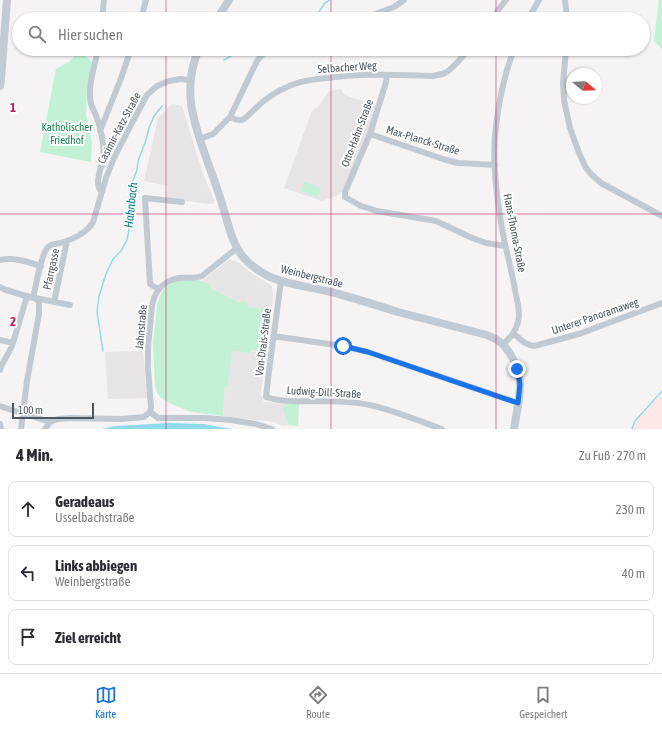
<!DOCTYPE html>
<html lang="de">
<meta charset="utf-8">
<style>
:root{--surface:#fff;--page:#f2f2f3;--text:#2b2b33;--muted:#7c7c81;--line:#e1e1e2;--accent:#1a73e8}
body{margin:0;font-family:"Asap Condensed",sans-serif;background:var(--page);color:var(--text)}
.compass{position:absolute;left:566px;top:68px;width:36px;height:36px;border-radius:50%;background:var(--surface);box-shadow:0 1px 3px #0004;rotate:109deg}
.scale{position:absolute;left:12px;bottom:10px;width:82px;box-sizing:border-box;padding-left:4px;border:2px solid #4a5661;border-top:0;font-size:11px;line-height:14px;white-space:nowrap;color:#4a5661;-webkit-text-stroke:3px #fff;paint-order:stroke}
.stop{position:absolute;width:12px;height:12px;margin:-9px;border:3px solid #1a73e8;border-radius:50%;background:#fff}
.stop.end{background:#1a73e8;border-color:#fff;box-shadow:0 1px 4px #0008}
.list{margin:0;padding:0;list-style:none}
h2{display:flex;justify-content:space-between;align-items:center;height:52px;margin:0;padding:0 16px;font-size:17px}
h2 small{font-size:13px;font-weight:400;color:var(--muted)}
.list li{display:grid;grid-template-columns:26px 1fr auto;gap:12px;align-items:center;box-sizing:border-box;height:56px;margin:0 8px 8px;padding:0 8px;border:1px solid var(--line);border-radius:8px}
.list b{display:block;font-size:15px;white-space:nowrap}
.list p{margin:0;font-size:13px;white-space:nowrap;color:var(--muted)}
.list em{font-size:13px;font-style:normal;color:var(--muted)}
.icon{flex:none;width:22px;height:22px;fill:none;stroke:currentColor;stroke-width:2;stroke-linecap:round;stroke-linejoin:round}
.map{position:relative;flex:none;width:662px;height:429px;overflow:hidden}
.search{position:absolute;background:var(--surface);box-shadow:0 1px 3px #0004;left:12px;right:12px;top:12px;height:44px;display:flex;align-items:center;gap:10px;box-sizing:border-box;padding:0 14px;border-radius:22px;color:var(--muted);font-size:15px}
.sheet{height:244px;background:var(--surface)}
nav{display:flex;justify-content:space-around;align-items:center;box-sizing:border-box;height:56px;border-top:1px solid var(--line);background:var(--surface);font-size:11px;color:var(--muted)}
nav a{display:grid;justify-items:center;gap:2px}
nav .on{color:var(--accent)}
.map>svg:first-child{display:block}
.education{fill:#e6e4e5}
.medical{fill:#fce8e6}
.green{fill:#c3f1d5}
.water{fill:#90daee}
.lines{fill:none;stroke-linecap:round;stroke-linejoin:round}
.stream{stroke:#90daee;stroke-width:1.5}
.street{stroke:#c1cad2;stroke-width:6}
.secondary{stroke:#c1cbd6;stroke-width:8}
.route{stroke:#1a73e8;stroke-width:5}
.grid{fill:none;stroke:#c2185b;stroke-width:1;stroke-opacity:0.55}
.labels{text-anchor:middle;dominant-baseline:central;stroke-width:4;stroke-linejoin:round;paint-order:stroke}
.street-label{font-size:11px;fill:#4a5661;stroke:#fff}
.park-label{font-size:11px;fill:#17864f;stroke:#fff}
.water-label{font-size:12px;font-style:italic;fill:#0c7c9b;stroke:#fff}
.grid-label{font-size:13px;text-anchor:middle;font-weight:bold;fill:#c2185b;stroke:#fff;stroke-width:4;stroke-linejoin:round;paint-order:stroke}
</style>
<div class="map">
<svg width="662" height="429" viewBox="0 0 662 429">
<rect width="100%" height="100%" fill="#f5f3f3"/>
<path class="education" d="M341,89L344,95L376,105L368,132L344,189L339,195L322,201L284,188L312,111L319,106L329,91Z
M172,104L182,106L202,171L214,200V203L211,204L166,199L168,186L144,181L158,118Z
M230,259L239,263L250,272L272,286L273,294L272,310L247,307L209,288L210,285L202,281Z
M251,350L265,352L261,396L264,402L287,404L286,418L289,425L282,426L274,422L223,416L225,386H228L232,351L250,353Z
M143,351L147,398L108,399L105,352Z"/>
<path class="medical" d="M662,396V429H633L637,421L657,398Z"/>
<path class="green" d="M659,0H662V49L654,41Z
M79,49L92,62L87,91L86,115L92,142L91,162L40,152L56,69L70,61Z
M304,182L321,188L318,197L301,191Z
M190,279L202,281L211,285L210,288L240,303L242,300L248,303V307L272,310L265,352L251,350L250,353L232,351L228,386H225L223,416L191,412L169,403L160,397L157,392L155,386L153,343L157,305L162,291L170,284L181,280Z
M287,404H299L298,426L289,425L286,418L283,409Z"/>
<path class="water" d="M170,423L203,424L231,429H102L115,426Z"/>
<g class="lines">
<path class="stream" d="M314,19L325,3L330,0
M224,60L243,49
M103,351L97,312L99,296L106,274L113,259L121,251L127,240L130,224L129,198L130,188L137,170L138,161L146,140L149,128L154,116L162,106
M632,429L635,421L662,391"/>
<path class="street" d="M565,0L567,19
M102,19L104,0
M141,19L146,0
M362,19L394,7L404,0
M491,19L506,0
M528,19L539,0
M98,49C95,66 87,87 91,104C92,107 94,111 96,115C100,127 105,145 103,157C102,167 93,185 102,192
M566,49L563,84L564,100L570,128L579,153L586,168L591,174L601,183L662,216
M387,75L386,82L370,134L345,192V197L361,206L377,211L436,221L470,237L486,243L505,246
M230,117C234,119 237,121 242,120C247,118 259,104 265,100C274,93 284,88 294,84C305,80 316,79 327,78C362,73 397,75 432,76C436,75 441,75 445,73C454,68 462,57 469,49
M100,131L120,81L131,49
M370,134L446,160L458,163L495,165
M200,139L213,134L230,117L257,61L267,49
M0,260C14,257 28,262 41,266
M281,281L269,371L266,397C290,405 323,399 348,402C380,404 411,418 442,429
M0,287L6,290L33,298C36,286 41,254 48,247C52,244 55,244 60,243C73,239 86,234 93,222L106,178L114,158L133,121L147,95L157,86L169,81L180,79L190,80
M158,289L150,284L145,198L182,202
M35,298L70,305
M54,302L67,241
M513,333C520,339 525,345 534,346L579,334L662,303
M273,336L343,346L368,352L518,403
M0,340L13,343
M503,344C512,337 518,328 519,316C519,309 518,302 516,295C513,278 509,261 505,244C498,209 491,163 496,126C499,100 505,73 514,49
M0,370C3,360 10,353 13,343L27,296
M0,406L50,422L58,419L71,418L121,419L144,417L150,412L151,407L148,369V347L152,306C155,290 163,281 179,278C187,277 193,279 202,276L237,248
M150,412L158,418H205L231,420L256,424L272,429
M0,424L1,429
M21,429L27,381L39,314V302L35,298
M45,429L50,422"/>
<path class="secondary" d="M217,19L229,0
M199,49C181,89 194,124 208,163C213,177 218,190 222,204C228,222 231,242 243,257C250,265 260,272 270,277C289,285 311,287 331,292C354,298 376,305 398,312C428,320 457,327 487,335C491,337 496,339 500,342C512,352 520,371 520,386C520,400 516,415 514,429
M0,86L1,79L7,0"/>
</g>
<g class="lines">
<path class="route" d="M343,346L368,352L518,403L520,384L517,369"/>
</g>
<path class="grid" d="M166,0V19M331,0V19M496,0V19M166,49V429M331,49V429M496,49V429M0,214H662"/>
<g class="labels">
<g class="street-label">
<text transform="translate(347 67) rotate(-4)">Selbacher Weg</text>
<text transform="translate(119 128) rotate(-62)">Casimir-Katz-Straße</text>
<text transform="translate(357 133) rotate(-69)">Otto-Hahn-Straße</text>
<text transform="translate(423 140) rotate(17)">Max-Planck-Straße</text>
<text transform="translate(515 233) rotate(79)">Hans-Thoma-Straße</text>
<text transform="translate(51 269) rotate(-78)">Pfarrgasse</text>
<text transform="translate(312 276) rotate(14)">Weinbergstraße</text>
<text transform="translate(595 316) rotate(-19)">Unterer Panoramaweg</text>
<text transform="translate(141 327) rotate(-85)">Jahnstraße</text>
<text transform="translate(263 342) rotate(-83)">Von-Drais-Straße</text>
<text transform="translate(324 392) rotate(3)">Ludwig-Dill-Straße</text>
</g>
<g class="park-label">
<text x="67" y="127">Katholischer<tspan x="67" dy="13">Friedhof</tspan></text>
</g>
<g class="water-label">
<text transform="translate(131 205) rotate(-84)">Hahnbach</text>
</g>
</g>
<g class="grid-label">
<text x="13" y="112">1</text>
<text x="13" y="326">2</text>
</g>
</svg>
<svg class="compass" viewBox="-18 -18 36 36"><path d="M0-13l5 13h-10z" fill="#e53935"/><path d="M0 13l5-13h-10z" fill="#7c7c81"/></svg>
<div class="scale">100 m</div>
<div class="stop" style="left:343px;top:346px"></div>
<div class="stop end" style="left:517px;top:369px"></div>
<div class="search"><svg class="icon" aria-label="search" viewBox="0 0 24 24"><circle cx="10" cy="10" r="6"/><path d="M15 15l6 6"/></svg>Hier suchen</div>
</div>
<section class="sheet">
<h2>4 Min.<small>Zu Fuß · 270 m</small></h2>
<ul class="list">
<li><svg class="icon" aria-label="ahead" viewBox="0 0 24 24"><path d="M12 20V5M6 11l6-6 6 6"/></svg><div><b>Geradeaus</b><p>Usselbachstraße</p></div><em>230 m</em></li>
<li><svg class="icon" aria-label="left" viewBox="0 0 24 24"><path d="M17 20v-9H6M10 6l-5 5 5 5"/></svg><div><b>Links abbiegen</b><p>Weinbergstraße</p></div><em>40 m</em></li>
<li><svg class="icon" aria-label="arrive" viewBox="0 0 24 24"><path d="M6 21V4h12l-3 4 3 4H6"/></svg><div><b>Ziel erreicht</b></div></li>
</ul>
</section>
<nav>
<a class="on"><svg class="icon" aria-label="map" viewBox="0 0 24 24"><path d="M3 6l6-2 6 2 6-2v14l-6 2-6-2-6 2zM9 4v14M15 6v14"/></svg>Karte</a>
<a><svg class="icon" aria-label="directions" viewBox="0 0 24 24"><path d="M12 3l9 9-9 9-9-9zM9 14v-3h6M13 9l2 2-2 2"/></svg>Route</a>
<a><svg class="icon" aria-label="saved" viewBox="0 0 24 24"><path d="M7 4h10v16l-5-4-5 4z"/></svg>Gespeichert</a>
</nav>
